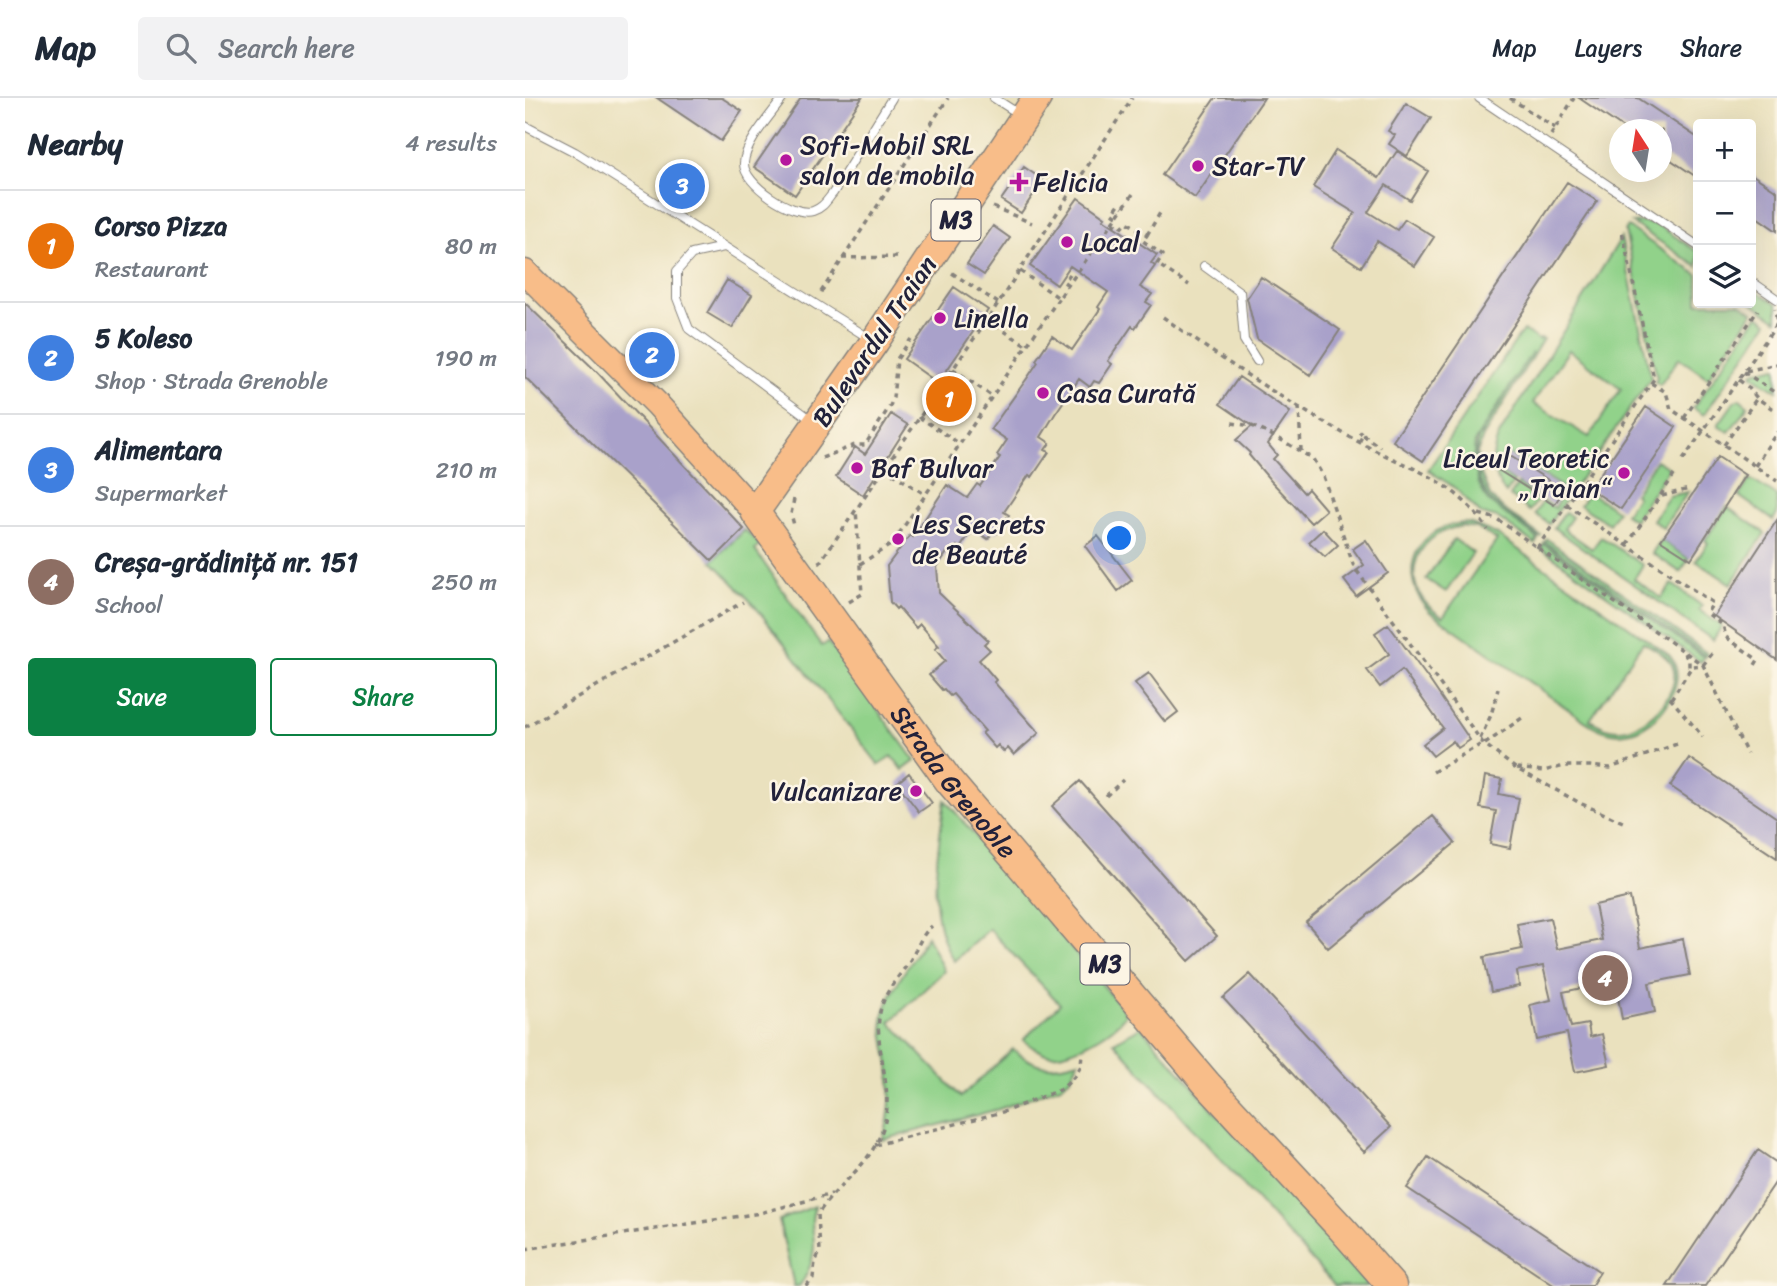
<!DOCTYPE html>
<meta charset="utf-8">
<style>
:root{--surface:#fff;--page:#f2f2f3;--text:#1f2937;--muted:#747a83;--line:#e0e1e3;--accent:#0b8043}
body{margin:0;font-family:Sriracha,sans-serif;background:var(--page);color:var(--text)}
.controls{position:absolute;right:21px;top:21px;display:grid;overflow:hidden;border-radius:7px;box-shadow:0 7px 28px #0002}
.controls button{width:63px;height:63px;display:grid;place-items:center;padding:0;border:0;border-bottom:2px solid var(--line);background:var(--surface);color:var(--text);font:35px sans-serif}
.compass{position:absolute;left:1084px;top:21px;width:63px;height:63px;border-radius:50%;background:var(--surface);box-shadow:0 7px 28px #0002;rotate:348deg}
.you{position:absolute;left:595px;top:441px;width:24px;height:24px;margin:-18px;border:5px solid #fff;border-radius:50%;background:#1a73e8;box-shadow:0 0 0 10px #1a73e833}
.badge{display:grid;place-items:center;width:46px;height:46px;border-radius:50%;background:var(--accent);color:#fff;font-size:23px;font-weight:700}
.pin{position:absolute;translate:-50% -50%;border:4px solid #fff;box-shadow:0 2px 7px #0006}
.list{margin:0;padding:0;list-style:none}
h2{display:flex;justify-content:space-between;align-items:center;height:91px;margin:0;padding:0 28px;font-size:30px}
h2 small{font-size:23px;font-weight:400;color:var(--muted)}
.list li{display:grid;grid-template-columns:46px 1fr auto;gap:21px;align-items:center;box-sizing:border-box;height:112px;padding:0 28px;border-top:2px solid var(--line)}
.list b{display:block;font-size:26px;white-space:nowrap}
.list p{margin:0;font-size:23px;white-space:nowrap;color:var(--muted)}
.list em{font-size:23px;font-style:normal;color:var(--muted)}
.actions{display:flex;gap:14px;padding:21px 28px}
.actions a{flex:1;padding:16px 0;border:2px solid var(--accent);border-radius:7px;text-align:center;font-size:24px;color:var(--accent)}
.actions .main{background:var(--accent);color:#fff}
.icon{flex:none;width:38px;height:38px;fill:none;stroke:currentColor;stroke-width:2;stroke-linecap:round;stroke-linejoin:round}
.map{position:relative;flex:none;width:1252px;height:1188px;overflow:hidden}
header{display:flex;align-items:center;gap:42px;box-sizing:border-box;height:98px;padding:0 35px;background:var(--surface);border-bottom:2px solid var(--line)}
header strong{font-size:33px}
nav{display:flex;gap:38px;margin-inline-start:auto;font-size:24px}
.search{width:490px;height:63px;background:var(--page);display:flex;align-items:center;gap:18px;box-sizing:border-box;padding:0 24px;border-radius:7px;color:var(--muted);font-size:26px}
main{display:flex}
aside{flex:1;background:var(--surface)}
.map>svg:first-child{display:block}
.green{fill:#91d28a;stroke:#5a7a62;stroke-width:2;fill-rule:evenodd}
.building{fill:#a9a1ca}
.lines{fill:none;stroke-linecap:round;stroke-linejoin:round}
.lane-casing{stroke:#86827c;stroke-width:10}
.primary-casing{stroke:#86827c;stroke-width:27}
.highway-casing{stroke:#86827c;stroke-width:31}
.path{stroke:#86827c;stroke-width:3.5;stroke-dasharray:5 5;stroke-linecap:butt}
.lane{stroke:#fff;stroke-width:8}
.primary{stroke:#f8bd89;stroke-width:24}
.highway{stroke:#f8bd89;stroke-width:28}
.poi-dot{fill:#b5179e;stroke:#fcf5e5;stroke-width:2.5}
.labels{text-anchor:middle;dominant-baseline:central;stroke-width:5;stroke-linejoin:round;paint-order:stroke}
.shield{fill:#fcf5e5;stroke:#63616e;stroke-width:2}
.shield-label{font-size:24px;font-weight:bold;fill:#22223b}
.poi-label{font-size:26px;fill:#22223b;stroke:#fcf5e5;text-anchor:start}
.street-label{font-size:26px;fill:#22223b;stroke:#fcf5e5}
</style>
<header>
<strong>Map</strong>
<div class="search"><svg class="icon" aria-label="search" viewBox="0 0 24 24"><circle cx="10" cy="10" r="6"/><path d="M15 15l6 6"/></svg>Search here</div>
<nav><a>Map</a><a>Layers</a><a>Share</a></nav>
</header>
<main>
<aside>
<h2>Nearby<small>4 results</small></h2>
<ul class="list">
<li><span class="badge" style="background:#e8710a">1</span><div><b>Corso Pizza</b><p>Restaurant</p></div><em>80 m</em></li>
<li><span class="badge" style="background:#3f7fe0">2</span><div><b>5 Koleso</b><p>Shop · Strada Grenoble</p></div><em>190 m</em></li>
<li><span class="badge" style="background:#3f7fe0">3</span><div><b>Alimentara</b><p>Supermarket</p></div><em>210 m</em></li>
<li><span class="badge" style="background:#8d6e63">4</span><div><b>Creșa-grădiniță nr. 151</b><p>School</p></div><em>250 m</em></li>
</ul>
<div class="actions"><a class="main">Save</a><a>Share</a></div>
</aside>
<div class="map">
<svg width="1252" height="1188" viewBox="0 0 1252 1188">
<rect width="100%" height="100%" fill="#fcf5e5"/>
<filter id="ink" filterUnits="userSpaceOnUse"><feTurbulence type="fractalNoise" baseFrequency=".0143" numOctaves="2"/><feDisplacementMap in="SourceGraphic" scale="14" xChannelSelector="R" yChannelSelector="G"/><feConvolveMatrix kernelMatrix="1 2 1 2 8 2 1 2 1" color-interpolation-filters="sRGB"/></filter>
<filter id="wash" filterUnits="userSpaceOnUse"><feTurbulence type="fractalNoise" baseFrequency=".00686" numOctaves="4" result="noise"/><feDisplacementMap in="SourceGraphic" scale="28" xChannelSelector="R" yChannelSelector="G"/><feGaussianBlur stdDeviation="1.57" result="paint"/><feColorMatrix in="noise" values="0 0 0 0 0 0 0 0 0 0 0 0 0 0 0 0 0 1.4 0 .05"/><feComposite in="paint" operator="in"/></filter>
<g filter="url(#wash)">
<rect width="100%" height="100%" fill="#eae1be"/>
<path class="green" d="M1116,124L1133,127L1173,154V169L1107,125Z
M1103,129L1173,177V205H1215L1228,214L1183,280L1154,260L1135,287L1130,284L1132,280L1100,133Z
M1096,140L1126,280L1024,426L1010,416L1018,403L1030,410L1040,391L981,354L970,370L989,384L981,395C966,377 965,360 973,339ZM1044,252L1096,291L1064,339L1008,305Z
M1226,189L1252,206V222L1226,204Z
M1233,217L1243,224L1179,317L1168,310Z
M998,232L1014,242L1016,240L1018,241L958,339L952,355L954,371L965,398L977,410L1016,438L1014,439L976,412L963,400L955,383L950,358L953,341L1007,254L950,343L948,363L954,386L962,402L1013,441L1010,446L973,420L956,416L930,390L903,372Z
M1252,269V293L1227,277L1228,274Z
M1215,301L1223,308L1204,334L1193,327L1210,303Z
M1131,362L1144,370L1109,422L1100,416L1112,398L1109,396Z
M1225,381L1252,398V416L1248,422L1214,398Z
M993,386L1014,400L1005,413L985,398Z
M1064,394L1093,413L1084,426L1055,407Z
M1163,394L1138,430L1128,422L1144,398Z
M1202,409L1240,435L1206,486L1171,463L1183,445L1180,442Z
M1040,414L1047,419L1039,431L1067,451L1076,439L1118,467L1109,481L1136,500L1147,486L1177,508L1174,512L1197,528L1188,542L1029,430Z
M944,425L971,436L1144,557C1168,584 1132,631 1101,635C1086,638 1073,632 1060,623L905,514C869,476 891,425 944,425ZM937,428L951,430L972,442L918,519C871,492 885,436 937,428ZM1118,544C1127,549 1142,557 1147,567C1159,594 1120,632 1095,632C1084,633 1074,627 1065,622Z
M220,432L235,447L230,452L288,536L297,548L303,544L390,663L378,672L367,658L354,667L229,507L187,463Z
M929,441L948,455L921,494L901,481Z
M1022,441L1183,556L1181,558L1020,444Z
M1136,442L1164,461L1155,474L1127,455Z
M1019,446L1179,559L1176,564L1016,450Z
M420,702L599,912L600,917C589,934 543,960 522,956C513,954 505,947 498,942L535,906L464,831L429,863C399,816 413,753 420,702Z
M402,838L419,873L365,924L436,999L488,951C511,971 526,971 554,963L545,980L536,988L474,1011L357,1042C368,1017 367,977 361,951C359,940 357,930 358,919C362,896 390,859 402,838Z
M616,929L843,1188H810L589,944Z
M290,1108C284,1125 289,1131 289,1147C289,1160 282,1179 274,1188H269L254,1122Z"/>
<g id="blocks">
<path class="building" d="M132,0H197L217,13L196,43Z
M276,0H337L270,97L229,69Z
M690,0H739L670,100L637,77Z
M1054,0H1113L1173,40V80L1137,56V32H1101Z
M881,5L906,20L882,58L864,46L870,37L863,33Z
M811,52L854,80L872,53L903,73L885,102L861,87L843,114L872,132L880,121L909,139L890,168L852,143L836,169L807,150L830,115L788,89Z
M499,69L518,82L496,115L476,102Z
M1226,76L1252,93V133L1226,115Z
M1042,84L1072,103L898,363L868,343Z
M553,100L580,119L578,121L632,157L626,165L630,168L615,189L627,196L621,204L626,207L610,230L607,228L583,263L587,266L574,285L569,283L565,289L554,281L530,316L516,339L525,345L520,352L524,354L507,379L504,377L479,414L484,417L472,435L468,433L463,441L448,431L435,450L432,448L427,456L423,453L412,469L414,495L463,542L459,546L465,552L454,562L471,582L469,584L514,635L489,657L483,650L479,654L473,647L470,650L457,635L460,633L428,596L425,598L419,591L417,592L404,577L420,563L410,551L414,548L395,526L391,530L373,509L371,511L365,504L362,468L385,437L388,439L422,387L442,400L452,386L455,388L475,359L472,357L482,342L466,331L503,279L513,264L511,262L527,238L547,252L575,211L573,209L583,194L545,168L532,187L505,168Z
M468,128L485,140L459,177L442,166Z
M736,179L815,232L785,277L732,241L722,200Z
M202,182L227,197L207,230L182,215Z
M429,189L463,212L413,285L379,261Z
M0,205L72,274L219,431L187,463L0,279Z
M714,279L765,314L743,346L752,357L748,361L779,395L783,391L801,412L786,425L746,383L724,357L725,355L711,342L727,328L695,306Z
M1121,309L1151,329L1096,411L1065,391Z
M366,316L383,327L338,397L311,379L330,349L340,356Z
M982,356L1039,392L1029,407L973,372Z
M1193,359L1220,377L1166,461L1136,442Z
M1252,422V562L1189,518Z
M798,431L813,447L800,459L784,444Z
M573,438L607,482L593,493L560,448Z
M841,442L863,475L831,498L819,482L839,467L828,451Z
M863,526L905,583L945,642L933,650L928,643L908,658L898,646L918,630L877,572L855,589L842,572L864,556L850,535Z
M624,575L653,614L640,624L610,585Z
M1164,660L1252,720V760L1145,688Z
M384,675L407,705L394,714L372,685Z
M960,678L977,681L974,696L994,700L985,750L965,746L971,713L955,710Z
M555,683L692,838L664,863L527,708Z
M908,718L930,745L803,850L781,824Z
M1105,799L1115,850L1158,841L1165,877L1124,885L1130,914L1097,921L1090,883L1038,894L1046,929L1063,926L1065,939L1077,936L1084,967L1050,974L1042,935L1012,942L1005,907L1026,902L1018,868L992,873L994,888L966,894L959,859L997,851L992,826L1025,820L1032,851L1077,842L1070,807Z
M725,876L866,1029L839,1054L698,900Z
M1233,1052L1252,1065V1082L1180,1188H1142Z
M903,1059L1075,1174L1066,1188H1030L882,1090Z"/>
</g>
</g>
<g filter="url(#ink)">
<use href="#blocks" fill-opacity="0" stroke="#86827c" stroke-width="2"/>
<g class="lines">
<defs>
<path id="lane" d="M258,0C246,17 220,45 219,65C218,86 268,119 288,113C298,110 302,102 308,95L367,0
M469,0L494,16
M954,0L1173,148
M0,28L50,54L347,242
M199,149L167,156L152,173V200L164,231L288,323
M679,168L715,194L719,242L732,263
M1226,183L1252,201"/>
<path id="primary" d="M0,174L132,306L230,414"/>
<g id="highway">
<path id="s1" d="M512,0L350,243L230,414L424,683L682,986L817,1131L867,1188"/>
</g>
</defs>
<use href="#lane" class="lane-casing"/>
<use href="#primary" class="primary-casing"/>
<use href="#highway" class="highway-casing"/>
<path class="path" d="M985,0L1030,30
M1026,37L1049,0
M468,109L507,125
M592,118L588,115L594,106L598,109
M588,124L596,130L602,124L622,137L618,143L638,157L632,166L664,187
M622,137L635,115
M317,160L377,159
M495,173L534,200L608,96
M427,175L473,205
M543,187L539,184L545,176L549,179
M296,194L423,0
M638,219C700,264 765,306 832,343C886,373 925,376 963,432
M462,222L501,247
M428,271L468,299
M1221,273L1252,266
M1219,274L1252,296
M1214,282L1223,289L1232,300L1252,314
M1126,285L1141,294L1146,311L1252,383
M774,308L776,353
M394,319L435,346L534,200
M1159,320L1233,212
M707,325L727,328L753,340L788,361L798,378L829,469L958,645L990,670L1057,706L1100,725
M838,337L855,349
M834,344L838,337L834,334
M1199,347L1232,300
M297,360L330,347H340L365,308L368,300L372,261L386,241
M1158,362L1252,226L1250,211
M1230,368L1252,334
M359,370L401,397
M1137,398L1164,391
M269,401L266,416L269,427
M1042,407L1188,505L1182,515L1198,527L1201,539L1233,562L1230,567
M954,416L972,421L1178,567L1222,656
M1102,447L1149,377
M1012,450L1129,281L1097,133
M294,462L295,464L468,213L607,0
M335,466L367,446L435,346
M324,504L337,496L331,412
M1159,555L1164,563V570
M1145,600L1178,639
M1146,601L1167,568L1178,567L1190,552
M0,629L218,504
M955,641L966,617L973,591
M960,646L997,620
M992,670L1018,673L1040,668H1065L1085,670L1152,646
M908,674L958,645
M581,698L598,682
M350,1047L481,1013L537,991L550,978L556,968L557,955
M0,1151L235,1115L307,1096
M281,1188L288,1180L290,1164L295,1154L293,1116C315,1082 346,1069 359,1027C370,989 346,945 356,910C361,892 374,879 384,864C392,852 395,838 407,828"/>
<use href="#lane" class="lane"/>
<use href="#primary" class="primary"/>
<use href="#highway" class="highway"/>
</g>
</g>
<g class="poi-dot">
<circle cx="261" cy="62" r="7"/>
<circle cx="673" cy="68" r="7"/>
<path d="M490.5 73.5h7v7h7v7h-7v7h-7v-7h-7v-7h7z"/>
<circle cx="542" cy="144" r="7"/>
<circle cx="415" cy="220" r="7"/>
<circle cx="518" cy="295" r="7"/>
<circle cx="332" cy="370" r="7"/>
<circle cx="1099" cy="375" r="7"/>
<circle cx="373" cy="441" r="7"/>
<circle cx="391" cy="693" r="7"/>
</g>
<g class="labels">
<g class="shield">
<rect x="406.5" y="101.5" width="49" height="41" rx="5"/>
<rect x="555.5" y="845.5" width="49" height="41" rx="5"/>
</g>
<g class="shield-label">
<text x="431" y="122">M3</text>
<text x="580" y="866">M3</text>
</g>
<g class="poi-label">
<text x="275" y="47">Sofi-Mobil SRL<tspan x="275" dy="30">salon de mobila</tspan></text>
<text x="687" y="68">Star-TV</text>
<text x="508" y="84">Felicia</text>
<text x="556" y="144">Local</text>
<text x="429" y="220">Linella</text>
<text x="532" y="295">Casa Curată</text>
<text x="1085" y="360" text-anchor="end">Liceul Teoretic<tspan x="1085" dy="30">„Traian“</tspan></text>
<text x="346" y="370">Baf Bulvar</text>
<text x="387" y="426">Les Secrets<tspan x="387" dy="30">de Beauté</tspan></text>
<text x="377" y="693" text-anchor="end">Vulcanizare</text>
</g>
<g class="street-label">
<text transform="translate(349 243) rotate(-56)">Bulevardul Traian</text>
<text stroke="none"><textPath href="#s1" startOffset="836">Strada Grenoble</textPath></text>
</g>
</g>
</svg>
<div class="controls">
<button>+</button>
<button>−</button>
<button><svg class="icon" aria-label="layers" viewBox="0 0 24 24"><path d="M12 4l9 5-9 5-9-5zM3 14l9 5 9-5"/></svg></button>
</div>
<svg class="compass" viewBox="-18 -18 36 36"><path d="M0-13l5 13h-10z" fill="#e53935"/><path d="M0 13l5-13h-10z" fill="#747a83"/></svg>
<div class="you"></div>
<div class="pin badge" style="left:424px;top:301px;background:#e8710a">1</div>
<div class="pin badge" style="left:127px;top:257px;background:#3f7fe0">2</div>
<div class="pin badge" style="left:157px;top:88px;background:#3f7fe0">3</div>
<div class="pin badge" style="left:1080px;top:880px;background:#8d6e63">4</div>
</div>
</main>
